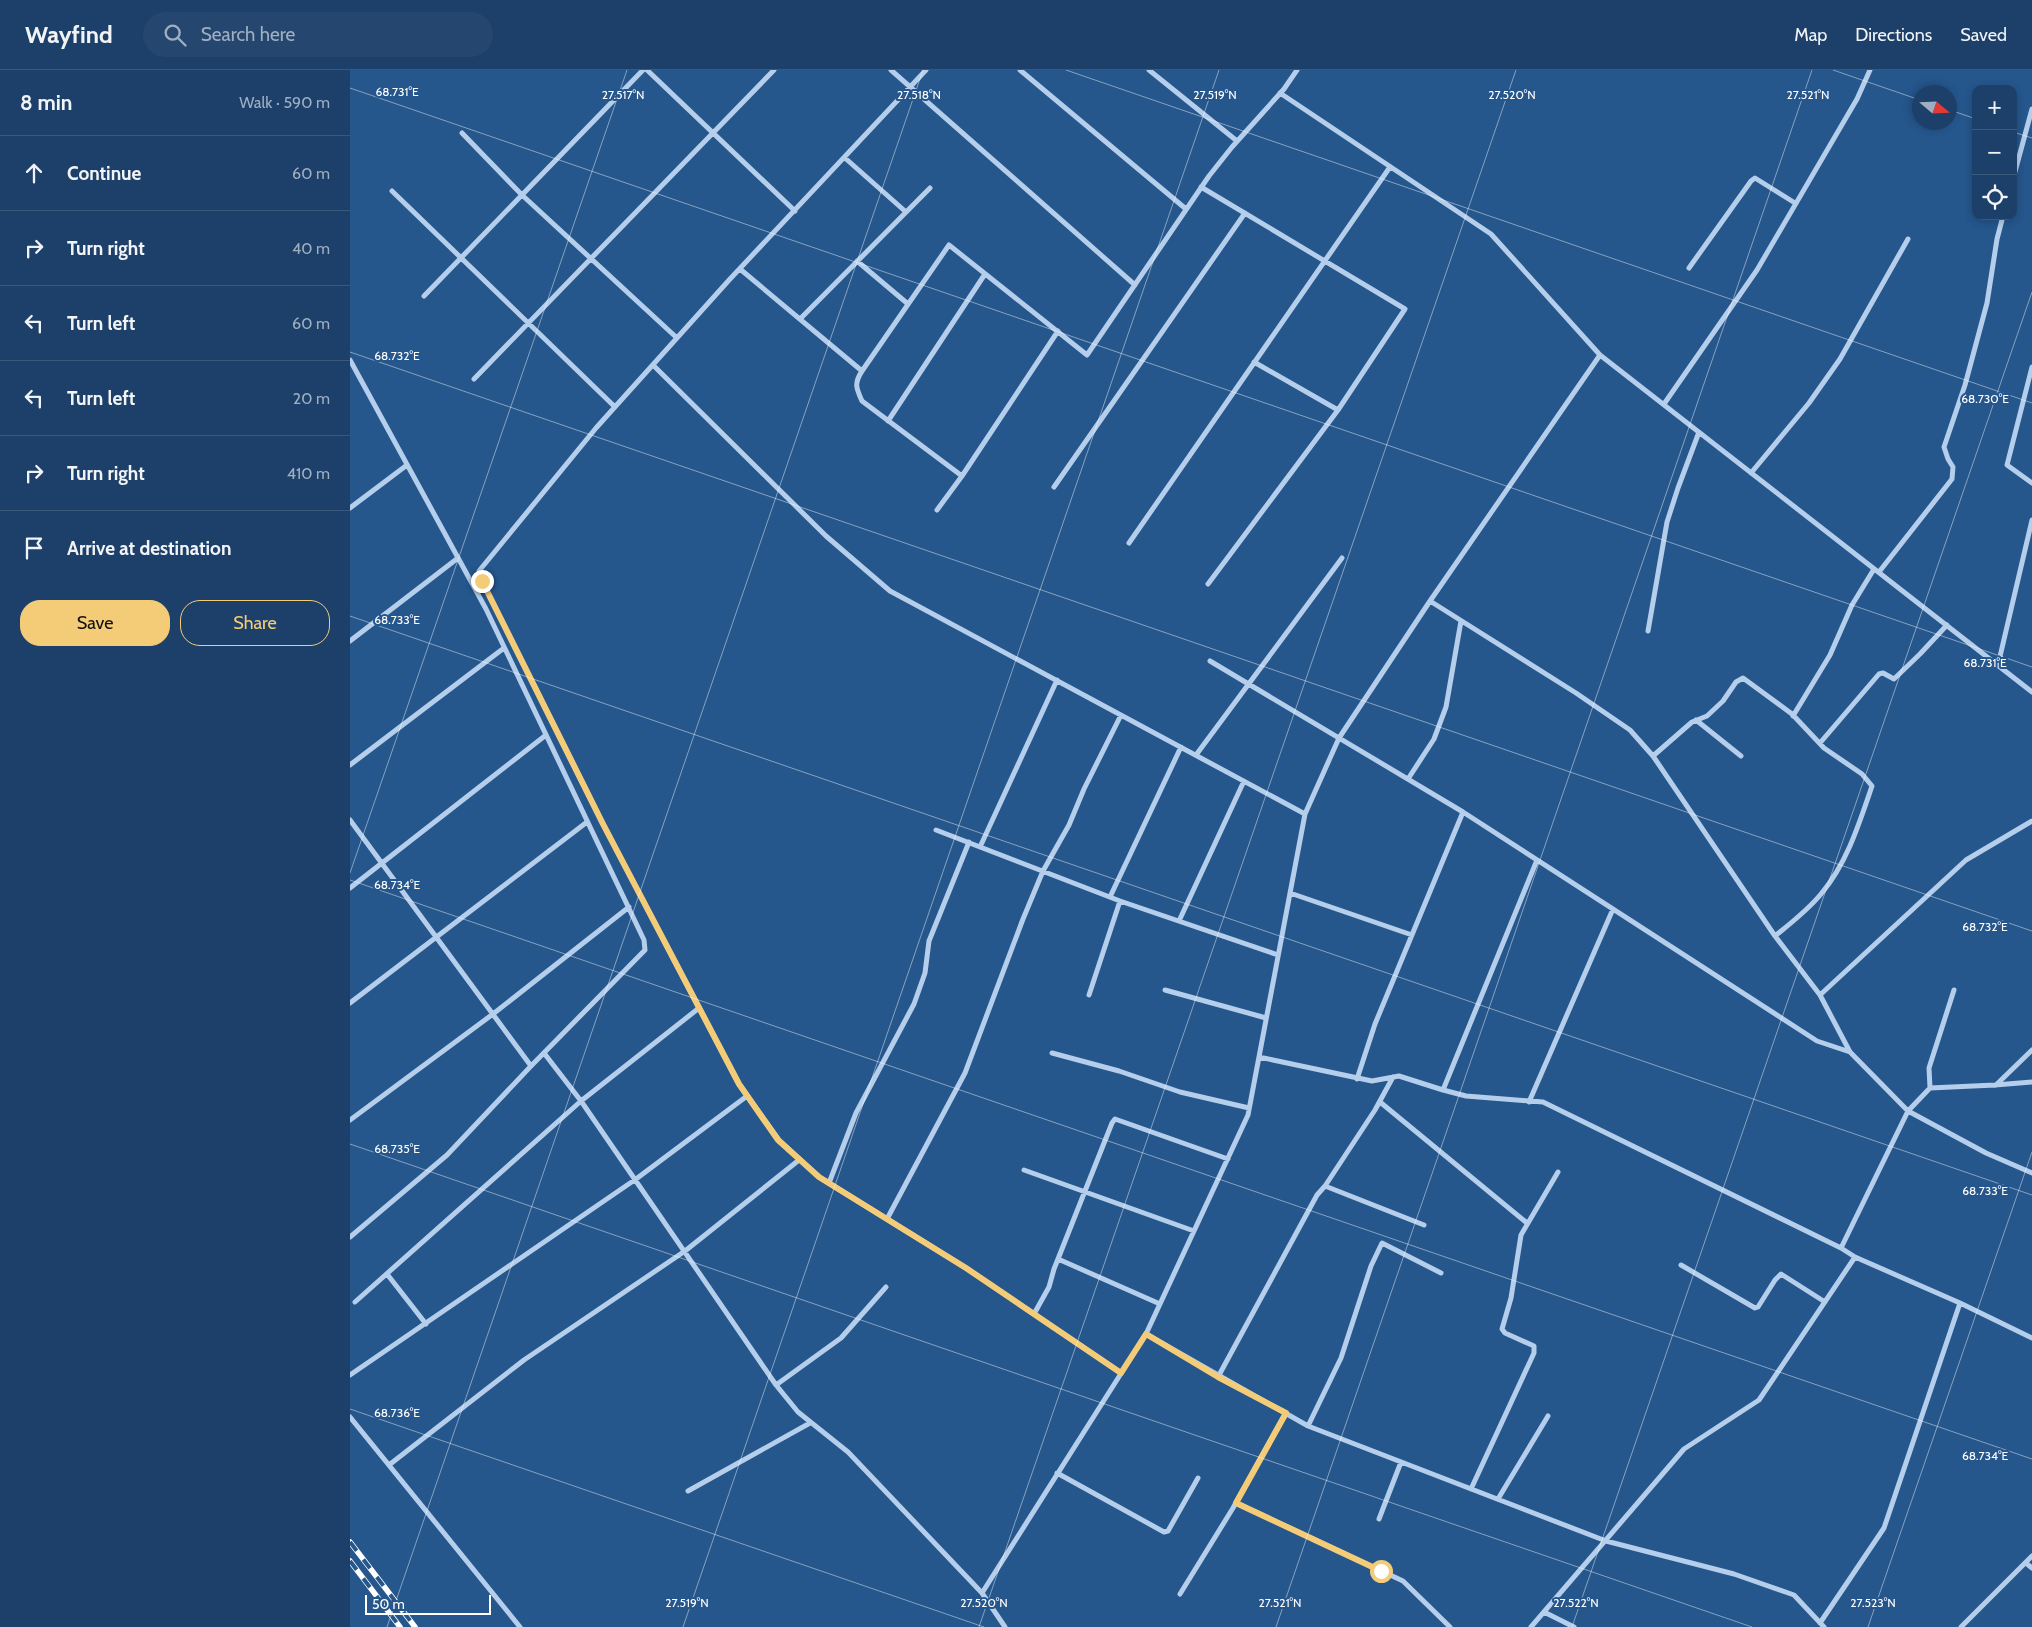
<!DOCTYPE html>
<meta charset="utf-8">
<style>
:root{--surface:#1c4069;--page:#25476f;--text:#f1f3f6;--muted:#a0afc0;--line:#3a597d;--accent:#f4cc78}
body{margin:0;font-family:Cabin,sans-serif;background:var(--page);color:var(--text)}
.controls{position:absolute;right:15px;top:15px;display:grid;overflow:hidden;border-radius:10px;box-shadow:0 2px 8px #0003}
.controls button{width:45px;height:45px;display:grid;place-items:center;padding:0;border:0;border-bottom:1px solid var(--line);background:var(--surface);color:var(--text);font:25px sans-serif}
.compass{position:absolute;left:1562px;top:15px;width:45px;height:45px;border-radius:50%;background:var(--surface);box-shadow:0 2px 8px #0003;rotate:109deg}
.scale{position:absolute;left:15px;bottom:12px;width:126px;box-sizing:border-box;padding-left:5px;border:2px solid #fff;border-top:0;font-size:14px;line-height:18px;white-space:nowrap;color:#fff;-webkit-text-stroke:4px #25568c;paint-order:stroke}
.stop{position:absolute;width:15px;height:15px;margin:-11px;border:4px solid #f4cc78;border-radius:50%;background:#fff}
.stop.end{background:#f4cc78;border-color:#fff;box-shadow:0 1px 5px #0008}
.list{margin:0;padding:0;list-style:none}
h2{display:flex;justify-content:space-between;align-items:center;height:65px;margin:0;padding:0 20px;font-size:21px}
h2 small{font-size:16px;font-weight:400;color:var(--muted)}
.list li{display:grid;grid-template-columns:32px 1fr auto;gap:15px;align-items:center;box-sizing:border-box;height:75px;padding:0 20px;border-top:1px solid var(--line)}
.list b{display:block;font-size:19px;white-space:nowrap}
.list em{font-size:16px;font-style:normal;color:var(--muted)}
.actions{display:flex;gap:10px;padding:15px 20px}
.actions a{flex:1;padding:11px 0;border:1px solid var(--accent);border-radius:20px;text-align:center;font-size:18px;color:var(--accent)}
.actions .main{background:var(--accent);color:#111}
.icon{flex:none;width:28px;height:28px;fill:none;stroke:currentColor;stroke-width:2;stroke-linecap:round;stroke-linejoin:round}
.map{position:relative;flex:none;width:1682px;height:1557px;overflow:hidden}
header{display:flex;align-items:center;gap:30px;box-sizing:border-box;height:70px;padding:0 25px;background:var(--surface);border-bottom:1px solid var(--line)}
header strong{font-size:24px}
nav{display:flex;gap:28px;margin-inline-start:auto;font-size:18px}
.search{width:350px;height:45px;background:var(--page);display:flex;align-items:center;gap:12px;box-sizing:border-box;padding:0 18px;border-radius:28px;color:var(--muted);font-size:19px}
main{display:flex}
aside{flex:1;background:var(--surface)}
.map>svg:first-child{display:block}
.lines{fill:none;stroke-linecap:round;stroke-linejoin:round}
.minor{stroke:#b4ceeb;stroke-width:5}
.rail-casing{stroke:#fff;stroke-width:5.5}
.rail{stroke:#25568c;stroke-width:4;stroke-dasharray:11;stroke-linecap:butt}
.route{stroke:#f4cc78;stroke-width:6}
.ticks{fill:none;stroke:#fff;stroke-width:1;stroke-opacity:0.45}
.ticks-label{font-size:12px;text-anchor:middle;fill:#fff;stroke:#25568c;stroke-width:4;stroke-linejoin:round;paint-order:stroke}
</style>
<header>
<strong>Wayfind</strong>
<div class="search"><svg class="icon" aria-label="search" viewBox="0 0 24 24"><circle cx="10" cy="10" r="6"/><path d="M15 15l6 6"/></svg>Search here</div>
<nav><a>Map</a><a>Directions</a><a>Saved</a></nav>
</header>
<main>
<aside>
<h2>8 min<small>Walk · 590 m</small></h2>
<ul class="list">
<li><svg class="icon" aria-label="ahead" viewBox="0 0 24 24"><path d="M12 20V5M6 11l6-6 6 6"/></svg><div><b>Continue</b></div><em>60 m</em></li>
<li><svg class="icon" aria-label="right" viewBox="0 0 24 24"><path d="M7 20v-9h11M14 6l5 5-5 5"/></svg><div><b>Turn right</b></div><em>40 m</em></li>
<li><svg class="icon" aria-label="left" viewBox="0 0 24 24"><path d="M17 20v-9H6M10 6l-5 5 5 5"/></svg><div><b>Turn left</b></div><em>60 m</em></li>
<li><svg class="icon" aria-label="left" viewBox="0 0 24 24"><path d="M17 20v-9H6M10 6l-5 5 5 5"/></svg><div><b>Turn left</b></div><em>20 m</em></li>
<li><svg class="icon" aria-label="right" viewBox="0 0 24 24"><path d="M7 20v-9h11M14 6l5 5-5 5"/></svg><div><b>Turn right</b></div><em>410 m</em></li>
<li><svg class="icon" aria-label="arrive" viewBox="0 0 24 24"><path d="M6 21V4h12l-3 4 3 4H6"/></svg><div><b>Arrive at destination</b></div></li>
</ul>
<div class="actions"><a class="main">Save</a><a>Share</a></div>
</aside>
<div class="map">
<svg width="1682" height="1557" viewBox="0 0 1682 1557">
<rect width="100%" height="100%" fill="#25568c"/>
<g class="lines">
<path class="minor" d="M297,0L445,141
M541,0L785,215
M576,0L380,209L246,358L129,501L132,511L253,754L389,1014L429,1070L469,1107L616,1198L771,1303
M670,0L836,139
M799,0L887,71
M112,63L172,125L327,268
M495,88L556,142
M1663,109L1682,39
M851,117L1055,239L988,340L858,514
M42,121L265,337
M507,191L558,234
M1339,198L1401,111L1405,108L1445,133
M390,199L512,301
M74,226L293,0
M450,249L580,118
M1250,285L1682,622
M0,290L136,539L294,870L295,880L181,996L97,1085L0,1167
M904,292L988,340
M305,297L476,466L540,521L955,744
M1682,297L1657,395L1682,413
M124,309L424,0
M1314,334L1407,200L1507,29L1520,0
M538,351L635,204
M1401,403L1459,333L1490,289L1558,169
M612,406L512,331C506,318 504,313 512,301L599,175L737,285L859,106L882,77L934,19L947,0
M704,417L895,143
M0,438L57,395
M587,440L612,406L708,261
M779,473L1040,97
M1529,502L1602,409L1603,397L1598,389L1594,377L1615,315L1637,233L1647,169L1653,146
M1080,531L1226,623L1280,660L1303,686L1425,866L1470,925
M1298,561L1317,452L1328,418L1349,362
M0,571L108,488
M860,591L1113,742L1467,971L1500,982L1470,925L1616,790L1682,751
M1648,595L1682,450
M1443,646L1480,585L1502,535L1524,499
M1346,650L1391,686
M1470,673L1529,604L1533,603L1544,609L1570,584L1597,555
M846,685L992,488
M1303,686L1342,652L1357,646L1373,631L1386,612L1393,608L1442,644L1474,678L1512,704L1522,716C1509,754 1497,793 1471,824C1458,840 1441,853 1425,866
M0,695L154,578
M1058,709L1084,669L1096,637L1111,551
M0,750L181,996
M586,760L770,831L928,885
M630,777L707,610
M0,818L196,665
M940,823L1062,865
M760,827L831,677
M829,851L894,711
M815,920L916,948
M739,925L770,831
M0,933L237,752
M194,983L231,1031L426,1315L448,1342L498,1382L632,1523
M702,983L769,1001L830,1022L899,1038
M909,987L1022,1011L1049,1006L1093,1020
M1007,1009L1025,954L1113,742
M1682,1012L1645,1015L1580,1018L1558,1041L1636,1083L1682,1103
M1646,1015L1682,980
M1580,1018L1579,998L1604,920
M1030,1032L1177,1153
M1179,1032L1263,839
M0,1050L143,944L279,837
M674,1100L844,1161
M479,1113L506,1043L564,934L575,903L579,871L619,772
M975,1116L1074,1155
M537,1149L615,1003L673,849L693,801L719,755L734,719L771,645
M1491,1178L1558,1041L1500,982
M708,1189L810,1234
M1331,1195L1405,1238L1408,1237L1425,1210L1431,1204L1475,1232
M37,1204L76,1254
M5,1232L231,1031L349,938
M1610,1233L1682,1268
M684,1244L699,1217L704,1199L762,1053L765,1049L878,1089
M796,1264L898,1045L955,744L989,668L1080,531L1250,285L1141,164L930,23
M0,1305L286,1109L397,1026
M868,1307L967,1125L975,1116L1025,1040L1043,1007
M426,1315L491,1268L536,1217
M0,1347L170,1557
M958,1356L991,1288L1021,1196L1032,1173L1091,1203
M39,1395L174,1290L335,1181L449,1090
M707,1403L814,1462L818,1461L848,1408
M1121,1419L1184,1283V1276L1155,1263L1152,1259L1161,1228L1171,1165L1208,1102
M338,1421L460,1353
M1148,1429L1198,1346
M886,1433L1053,1511L1100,1557
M1029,1449L1051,1392
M1676,1493L1682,1498
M830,1524L883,1438L936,1343
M1194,1542L1224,1557
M1470,1553L1534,1458L1610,1233L1505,1187
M655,1557L632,1523L796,1264L958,1356L1256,1471L1384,1504L1444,1525L1474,1557
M1181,1557L1334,1379L1409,1330L1505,1187L1491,1178L1193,1032L1116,1026L1093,1020L1187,790
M1611,1557L1682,1486"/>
<defs>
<path id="rail" d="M0,1472L65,1557
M0,1491L50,1557"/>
</defs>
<use href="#rail" class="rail-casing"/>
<use href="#rail" class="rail"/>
</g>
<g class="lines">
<path class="route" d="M132,511L253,754L389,1014L428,1070L469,1107L616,1198L771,1303L796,1264L868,1307L936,1343L886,1433L1031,1501"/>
</g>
<path class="ticks" d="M716,0L1682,333M1483,0L1570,30M0,18L1682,597M1600,40L1626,49M1663,62L1682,68M0,282L1682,861M0,546L1682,1125M0,803L277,0M0,810L1682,1389M0,1074L1402,1557M0,1339L634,1557M37,1557L573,0M333,1557L869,0M629,1557L1166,0M926,1557L1462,0M1222,1557L1682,222M1518,1557L1682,1082"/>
<g class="ticks-label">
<text x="47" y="26">68.731°E</text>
<text x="273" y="29">27.517°N</text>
<text x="569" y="29">27.518°N</text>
<text x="865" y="29">27.519°N</text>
<text x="1162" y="29">27.520°N</text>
<text x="1458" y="29">27.521°N</text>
<text x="47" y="290">68.732°E</text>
<text x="1635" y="333">68.730°E</text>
<text x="47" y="554">68.733°E</text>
<text x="1635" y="597">68.731°E</text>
<text x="47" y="819">68.734°E</text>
<text x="1635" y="861">68.732°E</text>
<text x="47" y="1083">68.735°E</text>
<text x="1635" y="1125">68.733°E</text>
<text x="47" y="1347">68.736°E</text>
<text x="1635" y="1390">68.734°E</text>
<text x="337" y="1537">27.519°N</text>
<text x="634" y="1537">27.520°N</text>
<text x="930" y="1537">27.521°N</text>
<text x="1226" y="1537">27.522°N</text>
<text x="1523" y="1537">27.523°N</text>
</g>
</svg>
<div class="controls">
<button>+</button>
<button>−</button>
<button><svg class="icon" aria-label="locate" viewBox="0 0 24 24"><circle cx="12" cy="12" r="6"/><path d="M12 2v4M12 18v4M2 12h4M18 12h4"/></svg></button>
</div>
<svg class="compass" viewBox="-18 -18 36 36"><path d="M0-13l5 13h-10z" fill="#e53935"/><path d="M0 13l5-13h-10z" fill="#a0afc0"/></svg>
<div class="scale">50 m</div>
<div class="stop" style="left:1031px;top:1501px"></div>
<div class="stop end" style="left:132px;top:511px"></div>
</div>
</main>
